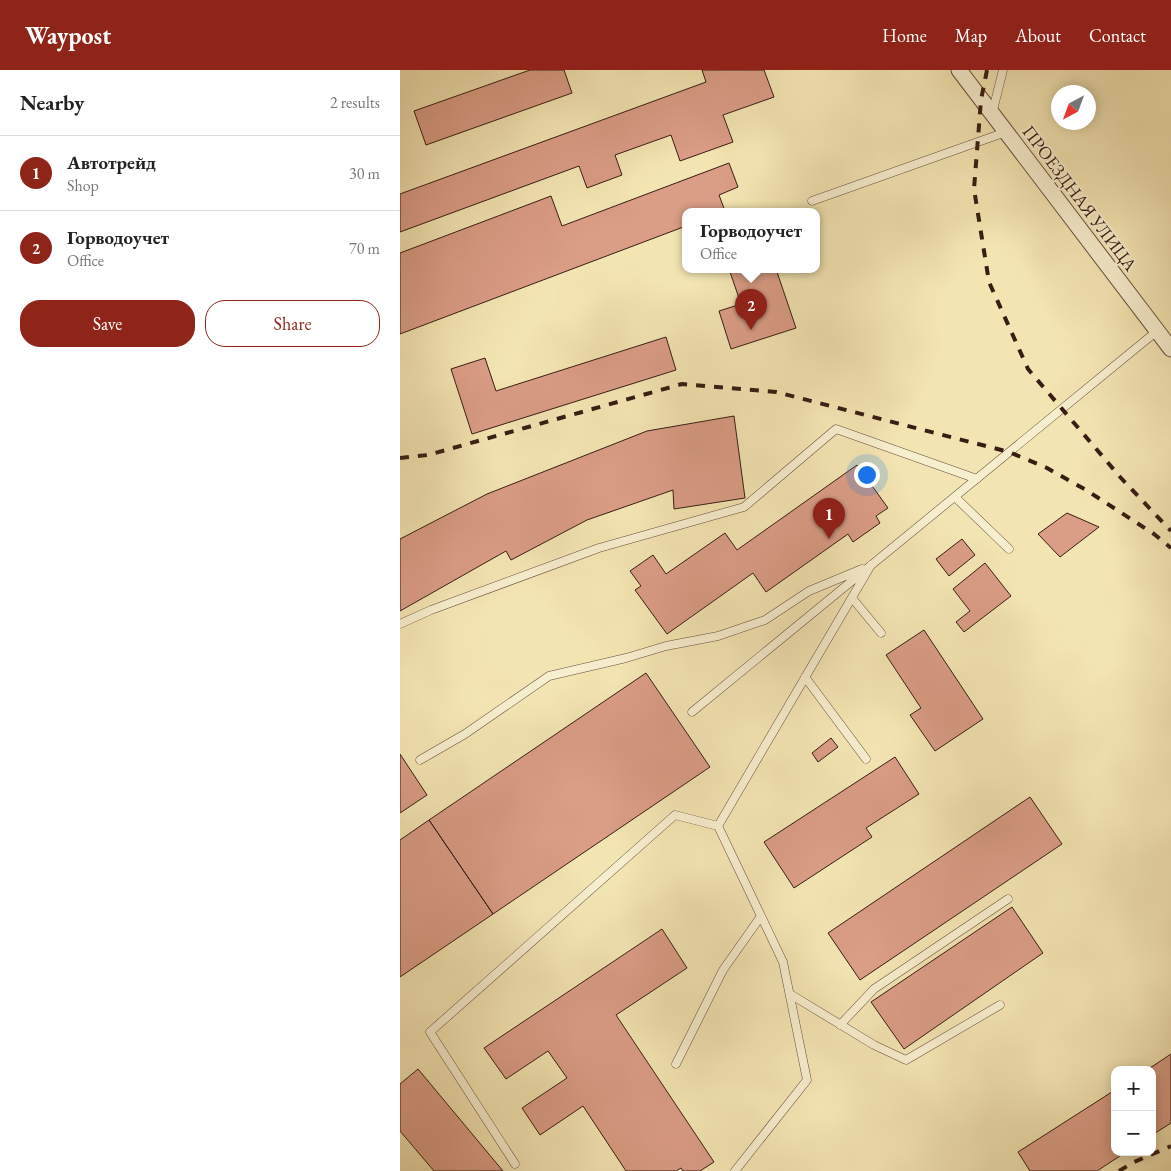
<!DOCTYPE html>
<meta charset="utf-8">
<style>
:root{--surface:#fff;--page:#f6f6f6;--text:#222;--muted:#767676;--line:#e0e0e0;--accent:#8f2418}
body{margin:0;font-family:"EB Garamond",serif;background:var(--page);color:var(--text)}
.controls{position:absolute;right:15px;bottom:15px;display:grid;overflow:hidden;border-radius:10px;box-shadow:0 2px 12px #0003}
.controls button{width:45px;height:45px;display:grid;place-items:center;padding:0;border:0;border-bottom:1px solid var(--line);background:var(--surface);color:var(--text);font:25px sans-serif}
.compass{position:absolute;left:651px;top:15px;width:45px;height:45px;border-radius:50%;background:var(--surface);box-shadow:0 2px 12px #0003;rotate:221deg}
.you{position:absolute;left:466px;top:404px;width:18px;height:18px;margin:-12px;border:4px solid #fff;border-radius:50%;background:#1a73e8;box-shadow:0 0 0 8px #1a73e833}
.badge{display:grid;place-items:center;width:32px;height:32px;border-radius:50%;background:var(--accent);color:#fff;font-size:16px;font-weight:700}
.pin{position:absolute;translate:-50% -41px;filter:drop-shadow(0 1px 2px #0008)}
.pin::after{content:'';position:absolute;top:26px;width:18px;height:15px;background:inherit;clip-path:polygon(0 0,100% 0,50% 100%)}
.popup{position:absolute;left:282px;top:138px;width:138px;height:65px;box-sizing:border-box;display:grid;place-content:center;border-radius:10px;background:var(--surface);filter:drop-shadow(0 1px 4px #0005);font-size:16px;white-space:nowrap;color:var(--muted)}
.popup b{font-size:19px;color:var(--text)}
.popup::after{content:'';position:absolute;left:50%;top:100%;margin-left:-10px;border:10px solid transparent;border-top-color:var(--surface)}
.list{margin:0;padding:0;list-style:none}
h2{display:flex;justify-content:space-between;align-items:center;height:65px;margin:0;padding:0 20px;font-size:21px}
h2 small{font-size:16px;font-weight:400;color:var(--muted)}
.list li{display:grid;grid-template-columns:32px 1fr auto;gap:15px;align-items:center;box-sizing:border-box;height:75px;padding:0 20px;border-top:1px solid var(--line)}
.list b{display:block;font-size:19px;white-space:nowrap}
.list p{margin:0;font-size:16px;white-space:nowrap;color:var(--muted)}
.list em{font-size:16px;font-style:normal;color:var(--muted)}
.actions{display:flex;gap:10px;padding:15px 20px}
.actions a{flex:1;padding:11px 0;border:1px solid var(--accent);border-radius:20px;text-align:center;font-size:18px;color:var(--accent)}
.actions .main{background:var(--accent);color:#fff}
.map{position:relative;flex:none;width:771px;height:1101px;overflow:hidden}
header{display:flex;align-items:center;gap:30px;box-sizing:border-box;height:70px;padding:0 25px;background:var(--accent);color:#fff}
header strong{font-size:24px}
nav{display:flex;gap:28px;margin-inline-start:auto;font-size:18px}
main{display:flex}
aside{flex:1;background:var(--surface)}
.map>svg:first-child{display:block}
.building{fill:#da9d85;stroke:#371d12}
.lines{fill:none;stroke-linecap:round;stroke-linejoin:round}
.lane-casing{stroke:#664f3a;stroke-width:9}
.street-casing{stroke:#664f3a;stroke-width:17}
.lane{stroke:#f7eecd;stroke-width:8}
.street{stroke:#f7eecd;stroke-width:15}
.rail{stroke:#371d12;stroke-width:4;stroke-dasharray:9 9;stroke-linecap:butt}
.labels{text-anchor:middle;dominant-baseline:central;stroke-width:4;stroke-linejoin:round;paint-order:stroke}
.street-label{font-size:18px;fill:#371d12;stroke:#f7eecd}
</style>
<header>
<strong>Waypost</strong>
<nav><a>Home</a><a>Map</a><a>About</a><a>Contact</a></nav>
</header>
<main>
<aside>
<h2>Nearby<small>2 results</small></h2>
<ul class="list">
<li><span class="badge">1</span><div><b>Автотрейд</b><p>Shop</p></div><em>30 m</em></li>
<li><span class="badge">2</span><div><b>Горводоучет</b><p>Office</p></div><em>70 m</em></li>
</ul>
<div class="actions"><a class="main">Save</a><a>Share</a></div>
</aside>
<div class="map">
<svg width="771" height="1101" viewBox="0 0 771 1101">
<rect width="100%" height="100%" fill="#f3e5b2"/>
<filter id="stains"><feTurbulence type="fractalNoise" baseFrequency=".004" numOctaves="4"/><feColorMatrix values="0 0 0 0 .2 0 0 0 0 .09 0 0 0 0 .02 0 0 0 .5 -.17"/></filter>
<radialGradient id="worn" r=".72"><stop offset=".6" stop-color="#630" stop-opacity="0"/><stop offset="1" stop-color="#630" stop-opacity=".3"/></radialGradient>
<path class="building" d="M130,0H164L172,23L26,75L14,41Z
M302,0H364L374,27L323,45L333,72L280,91L271,65L215,85L222,105L187,118L179,96L0,162V124L306,12Z
M329,93L338,117L319,125L325,141H286V156L0,264V183L151,126L162,156Z
M329,199H376L396,258L331,279L319,241L341,234Z
M266,267L276,300L72,364L51,299L85,288L96,321Z
M334,346L345,428L274,439L273,420L187,450L111,490L106,481L0,541V469L87,424L247,361Z
M457,395L488,438L476,446L480,453L453,472L448,464L366,522L353,503L267,564L235,520L241,516L230,501L253,485L266,504L325,463L337,480Z
M667,443L699,457L660,487L638,464Z
M562,469L575,485L549,506L536,489Z
M585,493L611,526L564,562L556,552L570,541L553,519Z
M524,560L583,649L535,681L510,645L521,638L486,585Z
M246,603L310,697L93,844L29,750Z
M431,668L438,677L418,692L412,683Z
M0,684L27,725L0,743Z
M495,687L519,724L466,758L472,767L394,818L364,772Z
M630,727L662,774L460,910L428,863Z
M29,750L93,844L0,907V770Z
M612,837L643,883L504,979L471,932Z
M262,859L287,898L216,945L314,1092L300,1101H283L281,1098L276,1101H226L183,1036L140,1065L122,1038L167,1008L148,981L106,1009L84,978Z
M771,984V1053L752,1065V1000H747Z
M18,999L103,1101H34L0,1061V1014Z
M715,1020V1082H726L697,1101H630L618,1082Z"/>
<g class="lines">
<defs>
<path id="lane" d="M592,44L603,0
M412,131L606,62
M555,427L609,479
M452,528L481,563
M0,554L31,540L199,478L344,437L436,359L577,409
M405,607L466,689
M292,642L757,261
M20,690L65,664L149,606L226,588L266,576L318,566L365,550L409,521L462,499
M390,924L474,975L506,990L600,935
M440,955L474,919L608,829
M276,994L323,900L361,846
M115,1094L30,962L275,745L318,756
M335,1101L407,1010L383,892L318,756L471,495"/>
<path id="street" d="M559,0L771,279"/>
</defs>
<use href="#lane" class="lane-casing"/>
<use href="#street" class="street-casing"/>
<use href="#lane" class="lane"/>
<use href="#street" class="street"/>
<path class="rail" d="M587,0L581,30L574,119L589,212L628,299L721,408L771,461
M0,388L28,385L282,314L376,322L609,382L647,398L686,420L754,464L771,478
M719,1101L734,1092L771,1076"/>
</g>
<g class="labels">
<g class="street-label">
<text transform="translate(680 128) rotate(53)">ПРОЕЗДНАЯ УЛИЦА</text>
</g>
</g>
<rect width="100%" height="100%" filter="url(#stains)"/>
<rect width="100%" height="100%" fill="url(#worn)"/>
</svg>
<div class="controls">
<button>+</button>
<button>−</button>
</div>
<svg class="compass" viewBox="-18 -18 36 36"><path d="M0-13l5 13h-10z" fill="#e53935"/><path d="M0 13l5-13h-10z" fill="#767676"/></svg>
<div class="you"></div>
<div class="pin badge" style="left:429px;top:469px">1</div>
<div class="pin badge" style="left:351px;top:260px">2</div>
<div class="popup"><b>Горводоучет</b>Office</div>
</div>
</main>
